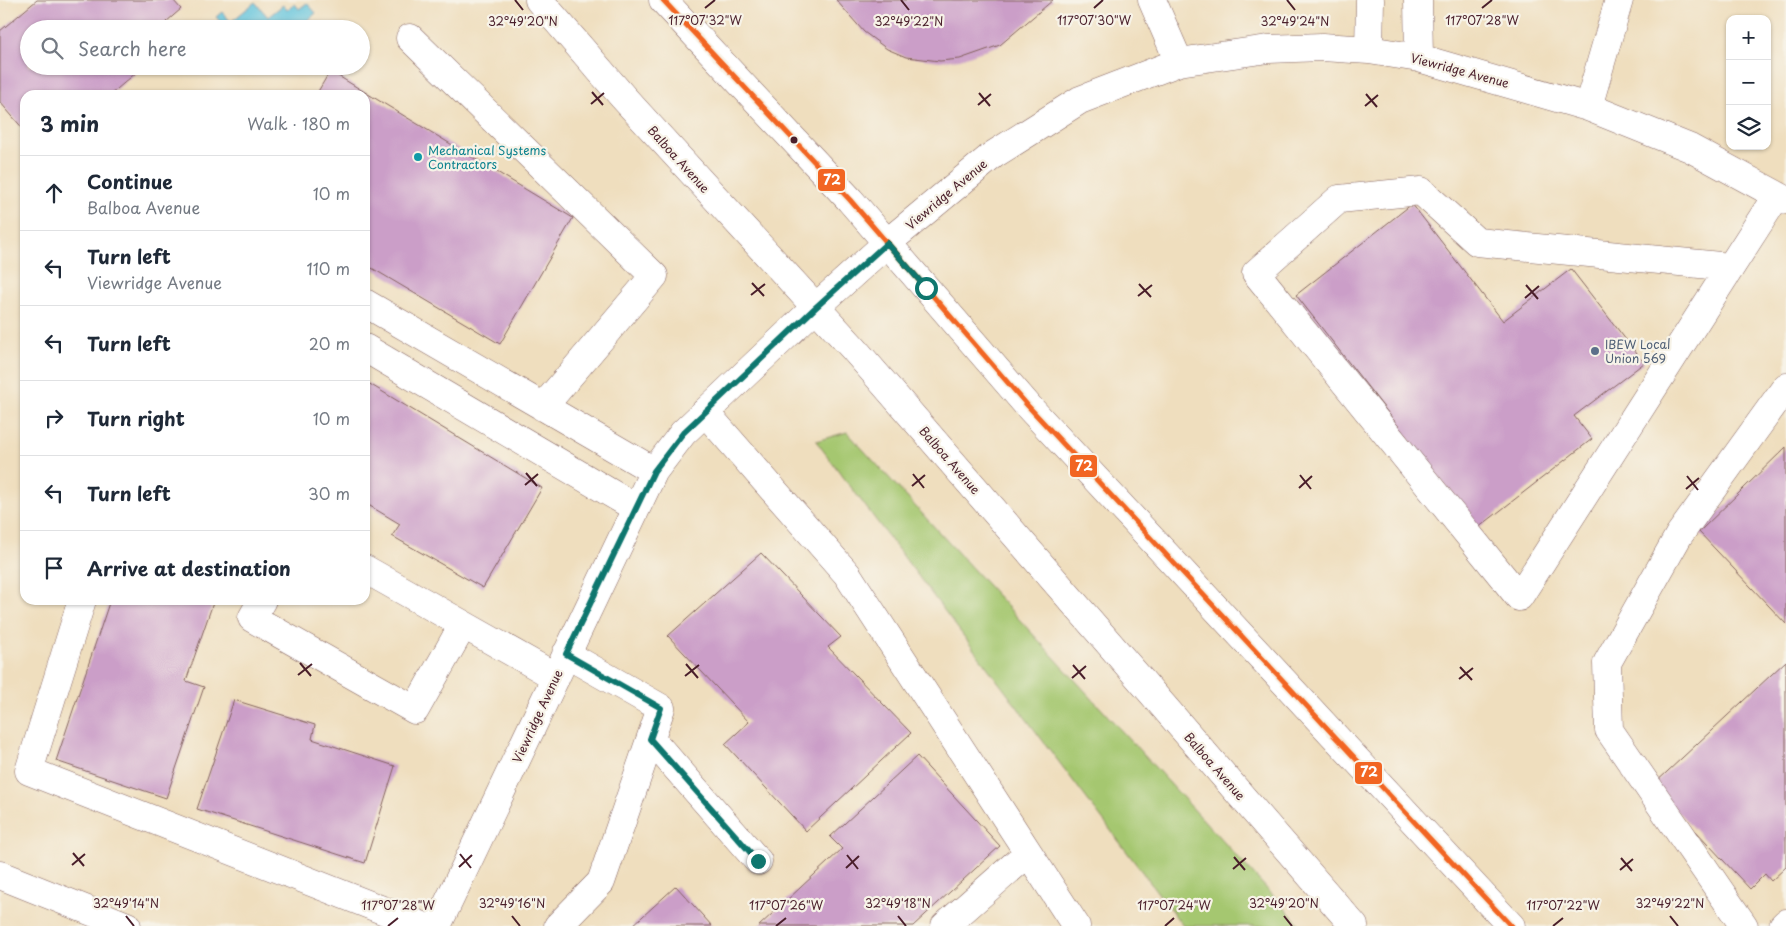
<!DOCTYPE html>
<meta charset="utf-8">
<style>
:root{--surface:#fff;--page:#f2f2f3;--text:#1f2937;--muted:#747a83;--line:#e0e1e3}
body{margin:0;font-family:"Playpen Sans",sans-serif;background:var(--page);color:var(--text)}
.controls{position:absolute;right:15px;top:15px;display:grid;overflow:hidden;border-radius:10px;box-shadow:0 1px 4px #0004}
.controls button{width:45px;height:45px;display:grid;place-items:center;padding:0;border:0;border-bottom:1px solid var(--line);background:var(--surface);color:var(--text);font:25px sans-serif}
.stop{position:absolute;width:15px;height:15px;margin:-11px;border:4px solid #0f766e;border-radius:50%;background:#fff}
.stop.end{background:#0f766e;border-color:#fff;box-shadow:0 1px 5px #0008}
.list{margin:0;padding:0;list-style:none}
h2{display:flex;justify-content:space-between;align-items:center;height:65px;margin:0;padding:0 20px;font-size:21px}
h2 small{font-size:16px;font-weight:400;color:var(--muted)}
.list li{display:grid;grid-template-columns:32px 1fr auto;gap:15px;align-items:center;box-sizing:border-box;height:75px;padding:0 20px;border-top:1px solid var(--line)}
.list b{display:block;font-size:19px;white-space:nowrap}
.list p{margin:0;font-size:16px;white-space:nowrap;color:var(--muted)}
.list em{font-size:16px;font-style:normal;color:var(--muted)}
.icon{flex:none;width:28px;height:28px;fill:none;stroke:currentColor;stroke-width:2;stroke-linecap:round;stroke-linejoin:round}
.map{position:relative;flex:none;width:1786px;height:926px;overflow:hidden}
.search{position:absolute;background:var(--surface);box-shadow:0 1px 4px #0004;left:20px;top:20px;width:350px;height:55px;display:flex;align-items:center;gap:12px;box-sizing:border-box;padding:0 18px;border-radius:28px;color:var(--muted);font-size:19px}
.panel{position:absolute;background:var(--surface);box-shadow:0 1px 4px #0004;left:20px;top:90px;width:350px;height:515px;border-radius:15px}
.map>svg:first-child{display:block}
.green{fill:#a5c770;stroke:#78734e}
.water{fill:#5ec3dc;stroke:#547184}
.building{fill:#cb9ec8}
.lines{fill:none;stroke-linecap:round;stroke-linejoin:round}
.minor-casing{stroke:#84625e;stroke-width:29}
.major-casing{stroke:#84625e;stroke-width:29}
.minor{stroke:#fff;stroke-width:28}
.major{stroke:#fff;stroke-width:28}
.bus-1-casing{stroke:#f7f3e8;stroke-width:9}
.bus-1{stroke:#f26522;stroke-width:5}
.route{stroke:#0f766e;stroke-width:6}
.ticks{fill:none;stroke:#4a1f2b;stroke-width:2}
.bus-dot{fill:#4a1f2b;stroke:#f7f3e8;stroke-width:2}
.culture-dot{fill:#0f9aa8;stroke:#f7f3e8;stroke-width:2}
.service-dot{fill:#5c6f8a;stroke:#f7f3e8;stroke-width:2}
.labels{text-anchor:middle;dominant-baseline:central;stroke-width:4.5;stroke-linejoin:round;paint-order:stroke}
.street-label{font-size:12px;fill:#4a1f2b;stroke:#f7f3e8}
.culture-label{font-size:12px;fill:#0d838f;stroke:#f7f3e8;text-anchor:start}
.service-label{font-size:12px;fill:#4e5e75;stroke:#f7f3e8;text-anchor:start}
.ticks-label{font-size:12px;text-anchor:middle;fill:#4a1f2b;stroke:#f7f3e8;stroke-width:4.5;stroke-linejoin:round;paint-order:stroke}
.line-badge{stroke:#f7f3e8;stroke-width:2}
.badge-label{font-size:14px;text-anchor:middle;font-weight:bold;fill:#fff}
</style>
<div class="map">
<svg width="1786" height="926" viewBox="0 0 1786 926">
<rect width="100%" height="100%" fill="#f7f3e8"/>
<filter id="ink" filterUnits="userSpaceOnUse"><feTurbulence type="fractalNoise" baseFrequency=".02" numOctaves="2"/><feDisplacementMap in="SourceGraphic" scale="10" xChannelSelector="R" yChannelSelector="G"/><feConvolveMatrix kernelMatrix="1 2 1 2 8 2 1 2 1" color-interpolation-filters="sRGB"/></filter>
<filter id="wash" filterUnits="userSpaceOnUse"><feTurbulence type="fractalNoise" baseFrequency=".0096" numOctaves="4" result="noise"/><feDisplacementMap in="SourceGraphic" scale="20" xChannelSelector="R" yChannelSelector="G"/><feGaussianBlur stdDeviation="1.12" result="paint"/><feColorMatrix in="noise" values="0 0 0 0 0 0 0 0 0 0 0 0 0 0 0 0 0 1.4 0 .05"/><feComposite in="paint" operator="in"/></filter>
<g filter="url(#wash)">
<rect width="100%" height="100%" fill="#efdebe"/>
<path class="green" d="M847,432L1301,926H1183L816,441Z"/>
<path class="water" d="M255,2L268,17L283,5L287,10L295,4L299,9L307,3L316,13L298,29H227L216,17L222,12L231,22Z"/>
<g id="blocks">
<path class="building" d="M37,0H173L181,9L166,22L172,29H29V66H144L110,95H25V131L0,102V31Z
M836,0H1053L1000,45L960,59L940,61L906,57L887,49L864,32Z
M330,71L573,218L500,344L365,264V95H316Z
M1412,204L1503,321L1571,269L1644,363L1574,416L1592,439L1478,528L1296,295Z
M368,383L542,488L483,588L392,536L400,524L365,503V388Z
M1786,447V624L1699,532Z
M761,553L841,637L828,647L911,733L806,831L725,744L749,722L668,636Z
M110,600H214L186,681L204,687L166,798L56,761Z
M1786,661V867L1771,881L1765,874L1750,889L1653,785Z
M234,700L315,725L312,739L395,766L365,863L197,809Z
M917,756L1000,846L913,926H759L842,849L830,837Z
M676,886L712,926H632L664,897Z"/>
</g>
</g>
<g filter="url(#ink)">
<use href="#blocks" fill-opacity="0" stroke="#84625e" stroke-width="1"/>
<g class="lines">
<defs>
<path id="minor" d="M1152,0L1179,62
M1418,0L1419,58
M410,38L654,276L543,407
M1369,50L1370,0
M1588,107L1619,0
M1730,267L1477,242L1421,191L1339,199L1256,273L1519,597L1777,195
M365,303L654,471
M365,348L636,508
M705,412L847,574L1076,926
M365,569L556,677
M82,600L29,771L423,926
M262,600L252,618L415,710L463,625
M651,739L758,861
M0,875L127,926
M437,926L654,471L683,433L815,308L887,243L993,155L1080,100L1179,62L1268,49L1322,47L1369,50L1419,58L1588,107L1690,148L1786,200
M558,926L601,882L661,708L566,654
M945,926L1028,853
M1744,926L1609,730L1607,663L1679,535L1786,387
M1783,926L1786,923"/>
<path id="major" d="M539,0L623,97L854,349L1354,926
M663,0L850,200L1028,406L1511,926"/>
</defs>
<use href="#minor" class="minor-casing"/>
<use href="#major" class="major-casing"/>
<use href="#minor" class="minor"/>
<use href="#major" class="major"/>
<defs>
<path id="bus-1" d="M663,0L850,200L1028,406L1511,926"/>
</defs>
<use href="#bus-1" class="bus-1-casing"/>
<use href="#bus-1" class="bus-1"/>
</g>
</g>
<g class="lines" filter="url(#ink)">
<path class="route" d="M758,861L650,739L661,708L566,654L654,471L683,433L815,308L887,243L926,288"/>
</g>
<path class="ticks" d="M515,0L523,10M901,0L909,10M1287,0L1295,10M705,8L715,0M1094,8L1103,0M1482,8L1492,0M592,92L603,105M979,93L990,106M1366,94L1377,107M591,104L604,93M978,105L991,94M1365,106L1378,95M752,283L764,296M1139,284L1151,297M1526,285L1538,299M751,295L765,284M1138,296L1152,285M1525,298L1539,286M526,473L537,486M913,474L924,488M1300,475L1311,489M1687,476L1698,490M525,485L538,474M912,486L925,475M1299,488L1312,476M1686,489L1699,478M300,663L311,676M686,664L698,678M1073,665L1085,679M1460,667L1472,680M298,675L312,664M685,676L699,665M1072,678L1086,666M1459,679L1473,668M73,853L84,866M460,854L471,868M847,855L858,869M1234,857L1245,870M1621,858L1632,871M72,865L85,854M459,867L472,855M846,868L859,856M1233,869L1246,858M1620,870L1633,859M126,916L134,926M512,916L520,926M898,916L906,926M1284,916L1292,926M1670,916L1678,926M388,926L398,918M776,926L786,918M1165,926L1174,918M1553,926L1563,918"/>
<circle class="bus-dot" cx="794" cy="140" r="4.5"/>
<circle class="culture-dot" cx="418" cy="157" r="5"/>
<circle class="service-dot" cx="1595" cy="351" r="5"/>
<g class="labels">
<g class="street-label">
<text transform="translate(1460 70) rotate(15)">Viewridge Avenue</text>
<text transform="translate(679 159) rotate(48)">Balboa Avenue</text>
<text transform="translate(946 194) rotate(-40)">Viewridge Avenue</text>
<text transform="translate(950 460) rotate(49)">Balboa Avenue</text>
<text transform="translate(537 716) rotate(-65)">Viewridge Avenue</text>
<text transform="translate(1215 766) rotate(49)">Balboa Avenue</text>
</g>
<g class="culture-label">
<text x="428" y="150">Mechanical Systems<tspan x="428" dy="14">Contractors</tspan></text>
</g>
<g class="service-label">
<text x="1605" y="344">IBEW Local<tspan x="1605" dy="14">Union 569</tspan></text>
</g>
</g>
<g class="ticks-label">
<text x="705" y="25">117°07'32"W</text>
<text x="1094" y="25">117°07'30"W</text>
<text x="1482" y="25">117°07'28"W</text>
<text x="523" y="26">32°49'20"N</text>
<text x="909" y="26">32°49'22"N</text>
<text x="1295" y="26">32°49'24"N</text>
<text x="126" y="908">32°49'14"N</text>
<text x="512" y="908">32°49'16"N</text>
<text x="898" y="908">32°49'18"N</text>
<text x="1284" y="908">32°49'20"N</text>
<text x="1670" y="908">32°49'22"N</text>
<text x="398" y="910">117°07'28"W</text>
<text x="786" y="910">117°07'26"W</text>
<text x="1174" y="910">117°07'24"W</text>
<text x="1563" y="910">117°07'22"W</text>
</g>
<g class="line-badge">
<rect x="817" y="168" width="29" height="24" rx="5" fill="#f26522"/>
<rect x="1069" y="454" width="29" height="24" rx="5" fill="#f26522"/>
<rect x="1354" y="761" width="29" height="24" rx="5" fill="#f26522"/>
</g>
<g class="badge-label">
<text x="832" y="185">72</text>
<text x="1084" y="471">72</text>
<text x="1369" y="777">72</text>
</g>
</svg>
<div class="controls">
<button>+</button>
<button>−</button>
<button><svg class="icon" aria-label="layers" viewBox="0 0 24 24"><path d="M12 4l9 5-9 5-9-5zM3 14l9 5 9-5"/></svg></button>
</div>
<div class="stop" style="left:926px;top:288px"></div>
<div class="stop end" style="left:758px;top:861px"></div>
<div class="search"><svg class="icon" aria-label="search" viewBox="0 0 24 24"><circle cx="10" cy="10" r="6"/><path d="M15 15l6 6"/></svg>Search here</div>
<section class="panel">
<h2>3 min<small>Walk · 180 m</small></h2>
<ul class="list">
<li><svg class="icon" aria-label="ahead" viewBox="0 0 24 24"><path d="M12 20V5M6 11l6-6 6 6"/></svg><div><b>Continue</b><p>Balboa Avenue</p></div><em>10 m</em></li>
<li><svg class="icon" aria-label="left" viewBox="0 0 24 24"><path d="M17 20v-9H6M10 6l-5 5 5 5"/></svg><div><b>Turn left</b><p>Viewridge Avenue</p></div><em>110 m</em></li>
<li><svg class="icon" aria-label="left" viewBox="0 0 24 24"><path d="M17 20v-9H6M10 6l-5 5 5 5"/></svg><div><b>Turn left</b></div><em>20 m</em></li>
<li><svg class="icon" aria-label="right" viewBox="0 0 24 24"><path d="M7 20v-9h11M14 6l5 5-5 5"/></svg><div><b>Turn right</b></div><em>10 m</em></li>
<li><svg class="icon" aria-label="left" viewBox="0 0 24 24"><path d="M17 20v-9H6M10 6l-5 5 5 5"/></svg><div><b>Turn left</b></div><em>30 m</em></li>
<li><svg class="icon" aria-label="arrive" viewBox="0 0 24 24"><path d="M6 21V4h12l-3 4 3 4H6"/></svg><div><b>Arrive at destination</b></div></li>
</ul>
</section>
</div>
